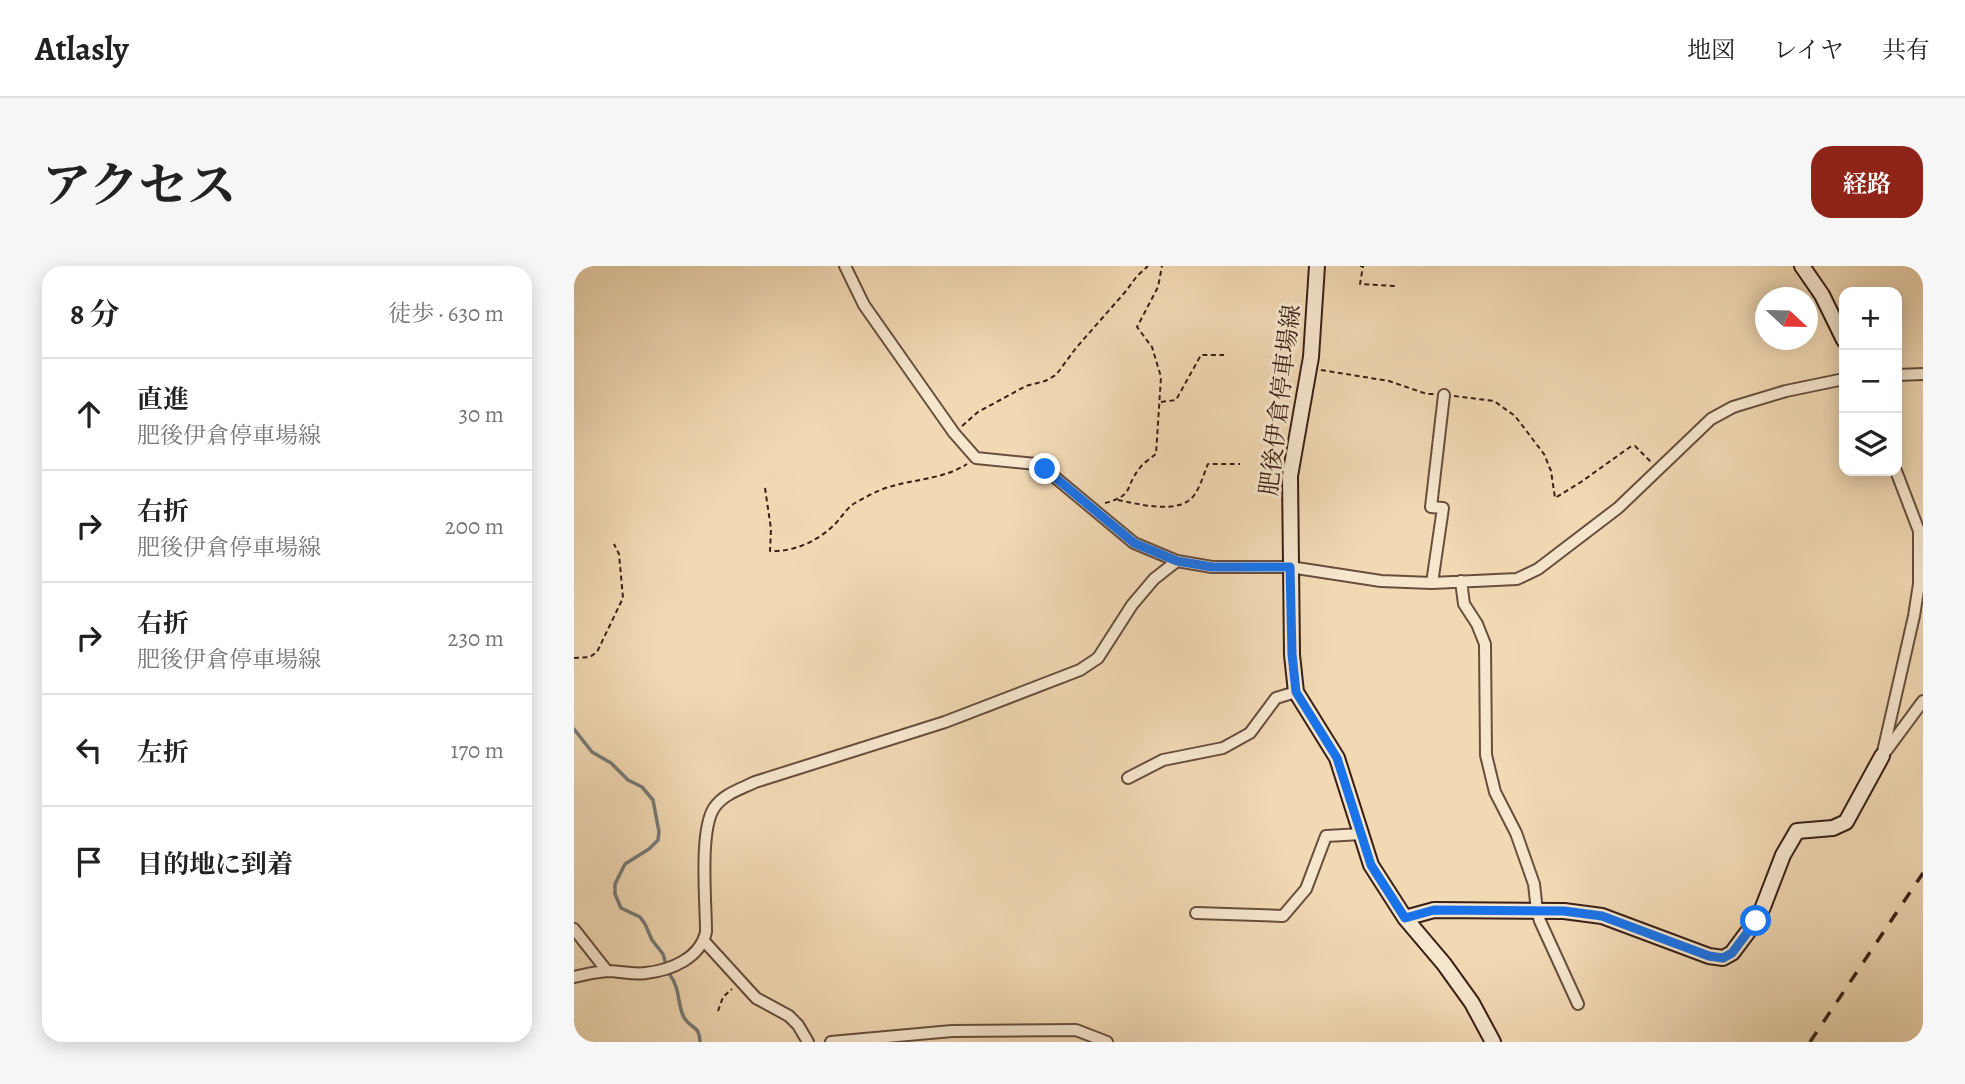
<!DOCTYPE html>
<html lang="ja">
<meta charset="utf-8">
<style>
:root{--surface:#fff;--page:#f6f6f6;--text:#222;--muted:#767676;--line:#e0e0e0;--accent:#8f2418}
body{margin:0;font-family:Alegreya,"Noto Serif JP",serif;background:var(--page);color:var(--text)}
.controls{position:absolute;right:21px;top:21px;display:grid;overflow:hidden;border-radius:14px;box-shadow:0 4px 18px #0003}
.controls button{width:63px;height:63px;display:grid;place-items:center;padding:0;border:0;border-bottom:2px solid var(--line);background:var(--surface);color:var(--text);font:35px sans-serif}
.compass{position:absolute;left:1181px;top:21px;width:63px;height:63px;border-radius:50%;background:var(--surface);box-shadow:0 4px 18px #0003;rotate:112deg}
.stop{position:absolute;width:21px;height:21px;margin:-16px;border:5px solid #1a73e8;border-radius:50%;background:#fff}
.stop.end{background:#1a73e8;border-color:#fff;box-shadow:0 2px 7px #0008}
.list{margin:0;padding:0;list-style:none}
h2{display:flex;justify-content:space-between;align-items:center;height:91px;margin:0;padding:0 28px;font-size:30px}
h2 small{font-size:23px;font-weight:400;color:var(--muted)}
.list li{display:grid;grid-template-columns:46px 1fr auto;gap:21px;align-items:center;box-sizing:border-box;height:112px;padding:0 28px;border-top:2px solid var(--line)}
.list b{display:block;font-size:26px;white-space:nowrap}
.list p{margin:0;font-size:23px;white-space:nowrap;color:var(--muted)}
.list em{font-size:23px;font-style:normal;color:var(--muted)}
.icon{flex:none;width:38px;height:38px;fill:none;stroke:currentColor;stroke-width:2;stroke-linecap:round;stroke-linejoin:round}
.map{position:relative;flex:none;width:1349px;height:776px;overflow:hidden;border-radius:21px}
header{display:flex;align-items:center;gap:42px;box-sizing:border-box;height:98px;padding:0 35px;background:var(--surface);border-bottom:2px solid var(--line)}
header strong{font-size:33px}
nav{display:flex;gap:38px;margin-inline-start:auto;font-size:24px}
.intro{display:flex;align-items:center;justify-content:space-between;box-sizing:border-box;height:168px;padding:0 42px}
h1{margin:0;font-size:49px}
.button{padding:18px 32px;border-radius:21px;background:var(--accent);color:#fff;font-size:24px;font-weight:700}
main{display:flex;gap:42px;padding:0 42px}
aside{flex:1;background:var(--surface);border-radius:21px;box-shadow:0 4px 18px #0003}
.map>svg:first-child{display:block}
.lines{fill:none;stroke-linecap:round;stroke-linejoin:round}
.stream{stroke:#767a77;stroke-width:3.5}
.street-casing{stroke:#674e3d;stroke-width:14}
.secondary-casing{stroke:#391f15;stroke-width:18}
.path{stroke:#391f15;stroke-width:2;stroke-dasharray:5 3.5;stroke-linecap:butt}
.street{stroke:#f6e6ce;stroke-width:10}
.secondary{stroke:#f6e6ce;stroke-width:14}
.rail{stroke:#391f15;stroke-width:3.5;stroke-dasharray:12 12;stroke-linecap:butt}
.route{stroke:#1a73e8;stroke-width:9}
.labels{text-anchor:middle;dominant-baseline:central;stroke-width:6;stroke-linejoin:round;paint-order:stroke}
.street-label{font-size:24px;fill:#391f15;stroke:#f6e6ce}
</style>
<header>
<strong>Atlasly</strong>
<nav><a>地図</a><a>レイヤ</a><a>共有</a></nav>
</header>
<div class="intro"><h1>アクセス</h1><a class="button">経路</a></div>
<main>
<aside>
<h2>8 分<small>徒歩 · 630 m</small></h2>
<ul class="list">
<li><svg class="icon" aria-label="ahead" viewBox="0 0 24 24"><path d="M12 20V5M6 11l6-6 6 6"/></svg><div><b>直進</b><p>肥後伊倉停車場線</p></div><em>30 m</em></li>
<li><svg class="icon" aria-label="right" viewBox="0 0 24 24"><path d="M7 20v-9h11M14 6l5 5-5 5"/></svg><div><b>右折</b><p>肥後伊倉停車場線</p></div><em>200 m</em></li>
<li><svg class="icon" aria-label="right" viewBox="0 0 24 24"><path d="M7 20v-9h11M14 6l5 5-5 5"/></svg><div><b>右折</b><p>肥後伊倉停車場線</p></div><em>230 m</em></li>
<li><svg class="icon" aria-label="left" viewBox="0 0 24 24"><path d="M17 20v-9H6M10 6l-5 5 5 5"/></svg><div><b>左折</b></div><em>170 m</em></li>
<li><svg class="icon" aria-label="arrive" viewBox="0 0 24 24"><path d="M6 21V4h12l-3 4 3 4H6"/></svg><div><b>目的地に到着</b></div></li>
</ul>
</aside>
<div class="map">
<svg width="1349" height="776" viewBox="0 0 1349 776">
<rect width="100%" height="100%" fill="#f1d9b4"/>
<filter id="stains"><feTurbulence type="fractalNoise" baseFrequency=".00286" numOctaves="4"/><feColorMatrix values="0 0 0 0 .2 0 0 0 0 .09 0 0 0 0 .02 0 0 0 .5 -.17"/></filter>
<radialGradient id="worn" r=".72"><stop offset=".6" stop-color="#630" stop-opacity="0"/><stop offset="1" stop-color="#630" stop-opacity=".3"/></radialGradient>
<g class="lines">
<path class="stream" d="M0,463L18,486L37,497L54,514L68,521L79,534L85,566L84,574L75,583L51,598L41,618V628L47,642L66,651L71,658L78,674L89,688L91,695
M96,709C107,723 103,742 111,753C119,764 125,759 126,776"/>
<defs>
<path id="street" d="M271,0L290,39L380,167L402,192L462,198L471,203L560,277L603,295L638,301H716L807,315L858,317L943,313L964,303L1044,242L1137,153L1159,141L1212,125L1270,113
M1323,109L1349,108
M887,315L890,338L903,358L911,378L912,489L921,526L942,567L960,618L963,645L966,655L1004,738
M858,317L869,242L857,241L870,129
M1312,485L1349,435
M1308,490L1340,350L1345,318V265L1322,205
M554,512L589,494L649,482L676,467L702,432L722,426
M622,647L709,650L732,623L752,570L788,568
M0,663L33,705
M130,675L182,732L215,750L224,759L234,776
M0,711C11,708 22,706 33,705C46,705 59,709 72,707C98,704 126,692 132,666C132,636 125,565 140,542C149,528 167,523 181,516L371,456L506,404L524,392L558,339L580,313L603,295
M257,776L378,765L502,764L533,776"/>
<path id="secondary" d="M743,0L737,91L716,210L718,389L722,426L763,492L797,599L831,652L870,698L898,737L919,776
M1228,0L1248,29L1270,74
M831,652L860,644L990,645L1028,650L1135,690L1149,692L1158,687L1182,655L1189,641L1209,589L1223,565L1259,562L1272,556L1308,490"/>
</defs>
<use href="#street" class="street-casing"/>
<use href="#secondary" class="secondary-casing"/>
<path class="path" d="M786,0H789L786,18L821,20
M747,104L815,115L853,128H861
M880,130L920,135L941,150L970,188L977,205L981,232L1007,216L1056,181L1061,180L1077,196
M587,136L602,134L627,89H650
M388,160L404,146L452,120L471,115L482,109L502,82L552,25L563,10L574,0
M191,222L197,263L196,285C219,286 242,276 259,260C267,253 272,242 281,237C292,231 304,224 315,221C341,213 370,213 393,198
M544,234C565,238 607,250 621,228C627,219 630,207 634,198H666
M531,237C561,229 550,222 565,203C569,197 577,192 582,188L587,111L578,81L563,61L584,21L588,0
M0,392L16,391L23,386L49,332L45,288L40,278
M144,745L149,731L158,723"/>
<use href="#street" class="street"/>
<use href="#secondary" class="secondary"/>
<path class="rail" d="M1236,776L1349,607"/>
</g>
<g class="lines">
<path class="route" d="M471,203L560,277L603,295L638,301H716L718,388L722,426L763,492L797,599L831,652L860,644L990,645L1028,650L1135,690L1149,692L1158,687L1182,655"/>
</g>
<g class="labels">
<g class="street-label">
<text transform="translate(706 134) rotate(-83)">肥後伊倉停車場線</text>
</g>
</g>
<rect width="100%" height="100%" filter="url(#stains)"/>
<rect width="100%" height="100%" fill="url(#worn)"/>
</svg>
<div class="controls">
<button>+</button>
<button>−</button>
<button><svg class="icon" aria-label="layers" viewBox="0 0 24 24"><path d="M12 4l9 5-9 5-9-5zM3 14l9 5 9-5"/></svg></button>
</div>
<svg class="compass" viewBox="-18 -18 36 36"><path d="M0-13l5 13h-10z" fill="#e53935"/><path d="M0 13l5-13h-10z" fill="#767676"/></svg>
<div class="stop" style="left:1182px;top:655px"></div>
<div class="stop end" style="left:471px;top:203px"></div>
</div>
</main>
